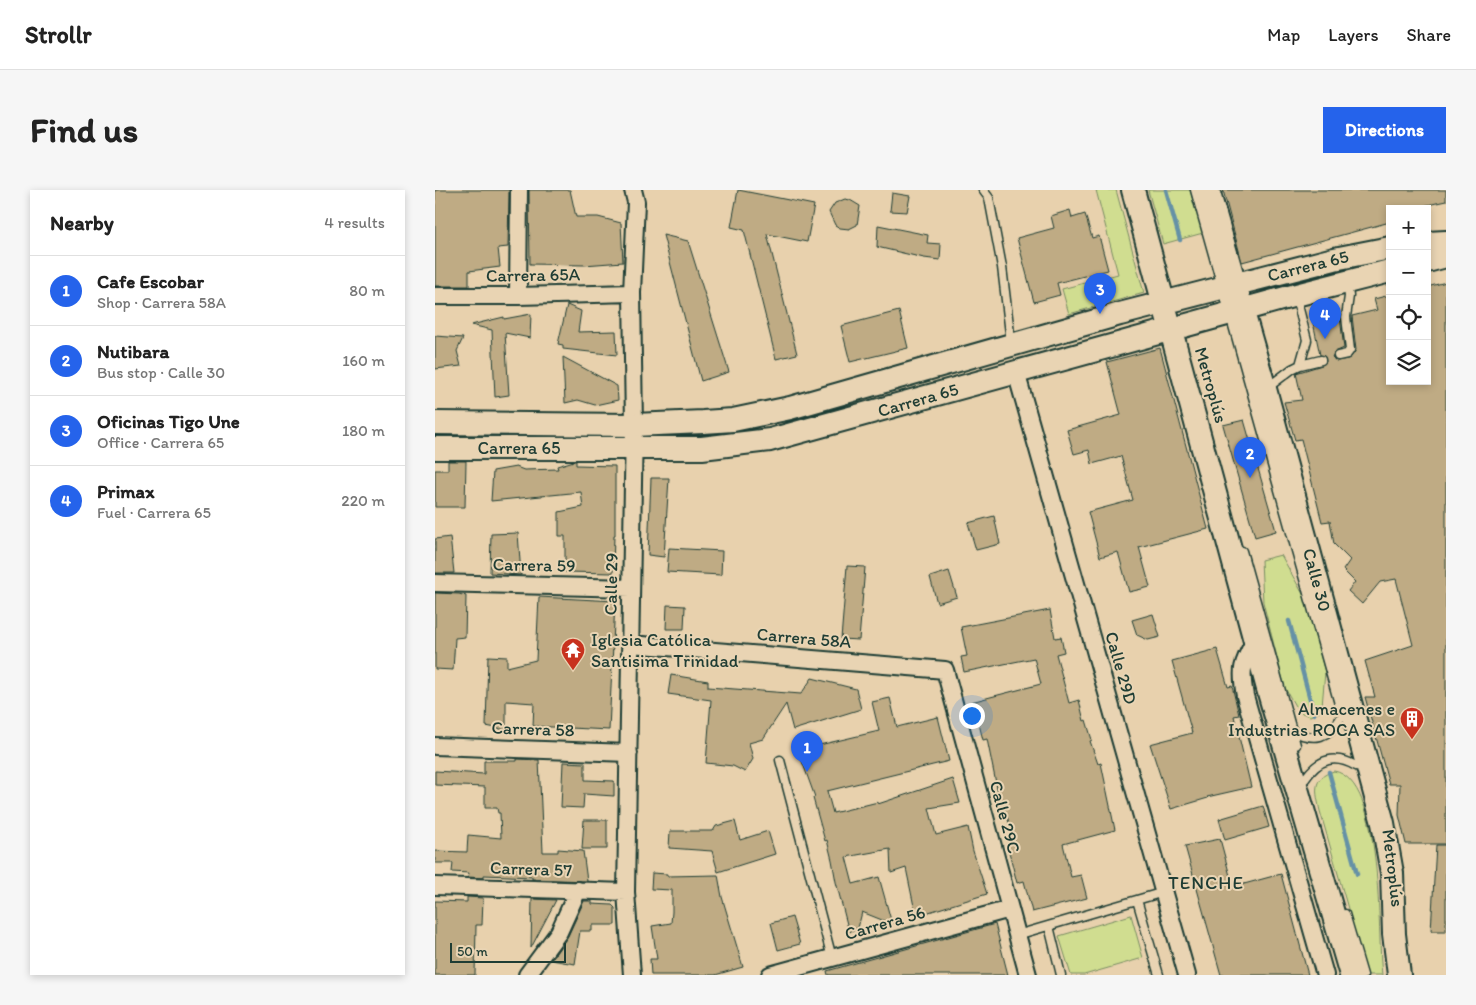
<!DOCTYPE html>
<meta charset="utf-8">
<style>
:root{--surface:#fff;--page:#f6f6f6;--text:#222;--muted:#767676;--line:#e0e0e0;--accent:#2563eb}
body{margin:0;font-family:Itim,sans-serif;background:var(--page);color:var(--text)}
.controls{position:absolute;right:15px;top:15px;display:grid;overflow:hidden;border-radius:0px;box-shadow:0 2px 8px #0003}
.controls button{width:45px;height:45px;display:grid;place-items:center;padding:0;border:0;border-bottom:1px solid var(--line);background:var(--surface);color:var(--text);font:25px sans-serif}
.scale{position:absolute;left:15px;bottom:12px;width:116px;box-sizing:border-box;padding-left:5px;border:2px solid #1f3d34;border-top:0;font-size:14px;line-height:18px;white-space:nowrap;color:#1f3d34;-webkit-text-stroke:4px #e9d4b3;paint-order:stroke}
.you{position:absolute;left:536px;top:525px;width:18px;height:18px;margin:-12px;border:4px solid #fff;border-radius:50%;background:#1a73e8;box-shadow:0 0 0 8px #1a73e833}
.badge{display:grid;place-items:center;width:32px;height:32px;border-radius:50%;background:var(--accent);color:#fff;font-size:16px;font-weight:700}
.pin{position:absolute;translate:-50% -41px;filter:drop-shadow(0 1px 2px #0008)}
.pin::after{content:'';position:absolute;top:26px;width:18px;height:15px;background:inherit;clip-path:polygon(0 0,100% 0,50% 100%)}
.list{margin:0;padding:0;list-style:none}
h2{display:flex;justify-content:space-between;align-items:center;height:65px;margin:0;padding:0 20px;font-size:21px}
h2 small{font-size:16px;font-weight:400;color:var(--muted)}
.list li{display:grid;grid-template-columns:32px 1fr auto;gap:15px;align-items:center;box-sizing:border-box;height:70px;padding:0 20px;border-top:1px solid var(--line)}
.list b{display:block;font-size:19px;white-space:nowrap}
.list p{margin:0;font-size:16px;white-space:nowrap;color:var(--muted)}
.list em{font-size:16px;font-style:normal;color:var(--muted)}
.icon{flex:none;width:28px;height:28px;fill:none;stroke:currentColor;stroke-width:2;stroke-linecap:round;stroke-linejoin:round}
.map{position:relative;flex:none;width:1011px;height:785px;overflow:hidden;border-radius:0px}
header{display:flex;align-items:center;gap:30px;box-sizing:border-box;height:70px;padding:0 25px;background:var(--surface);border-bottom:1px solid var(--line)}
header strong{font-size:24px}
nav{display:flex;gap:28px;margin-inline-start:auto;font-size:18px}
.intro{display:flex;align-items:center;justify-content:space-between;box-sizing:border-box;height:120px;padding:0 30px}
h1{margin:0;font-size:35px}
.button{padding:12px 22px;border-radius:0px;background:var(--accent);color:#fff;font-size:18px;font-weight:700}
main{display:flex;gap:30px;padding:0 30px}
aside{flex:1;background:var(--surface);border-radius:0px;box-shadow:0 2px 8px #0003}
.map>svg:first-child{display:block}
.green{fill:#d0dd90;stroke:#788d62}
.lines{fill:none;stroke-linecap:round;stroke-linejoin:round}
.stream{stroke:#6591a6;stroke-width:4.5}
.building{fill:#bfab84;stroke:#1f3d34}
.lane-casing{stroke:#1f3d34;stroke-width:11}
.street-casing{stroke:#1f3d34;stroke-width:20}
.secondary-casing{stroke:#1f3d34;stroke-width:26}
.lane{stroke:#e9d4b3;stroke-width:8}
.street{stroke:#e9d4b3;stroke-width:16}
.secondary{stroke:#e9d4b3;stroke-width:22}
.labels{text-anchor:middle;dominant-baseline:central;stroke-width:4;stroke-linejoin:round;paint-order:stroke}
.street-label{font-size:18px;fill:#1f3d34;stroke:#e9d4b3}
.poi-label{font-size:18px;fill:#1f3d34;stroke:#e9d4b3;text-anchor:start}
.neighbourhood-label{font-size:19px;letter-spacing:1px;fill:#1f3d34;stroke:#e9d4b3}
</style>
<header>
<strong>Strollr</strong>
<nav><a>Map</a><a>Layers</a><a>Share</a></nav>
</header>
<div class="intro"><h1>Find us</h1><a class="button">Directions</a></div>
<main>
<aside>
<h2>Nearby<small>4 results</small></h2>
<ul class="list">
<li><span class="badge">1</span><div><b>Cafe Escobar</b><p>Shop · Carrera 58A</p></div><em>80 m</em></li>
<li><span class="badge">2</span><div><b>Nutibara</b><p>Bus stop · Calle 30</p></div><em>160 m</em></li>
<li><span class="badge">3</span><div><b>Oficinas Tigo Une</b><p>Office · Carrera 65</p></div><em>180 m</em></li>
<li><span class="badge">4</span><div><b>Primax</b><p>Fuel · Carrera 65</p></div><em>220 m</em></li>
</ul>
</aside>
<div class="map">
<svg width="1011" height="785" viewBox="0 0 1011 785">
<rect width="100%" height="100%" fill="#e8d1ad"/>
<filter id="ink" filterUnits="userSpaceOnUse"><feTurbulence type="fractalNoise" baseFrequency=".02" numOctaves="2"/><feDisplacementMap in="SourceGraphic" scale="10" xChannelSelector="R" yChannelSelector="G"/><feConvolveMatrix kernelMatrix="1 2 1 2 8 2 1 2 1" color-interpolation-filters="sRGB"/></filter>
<g filter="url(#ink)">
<path class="green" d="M661,0H681L709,103L634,124L627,99L683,84Z
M713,0H755L768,43L728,54Z
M846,365L869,406L890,482L887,516L885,522L875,526L867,523L860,516L850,498L828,412L826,370Z
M899,581C950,590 942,745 947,785H932L885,621C881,602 876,588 899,581Z
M696,725L708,768L649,785H636L624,746Z"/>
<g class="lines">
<path class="stream" d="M731,0L745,50
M854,431L879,524
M894,582L922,684"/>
</g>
<path class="building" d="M0,0H74L73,57L63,58L65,77L34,81V96H0Z
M94,0H135L141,27H163L186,33L188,72L149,75L95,74Z
M303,0L379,15L372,52L332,44L362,164L341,169L309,40L296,37Z
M788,0H1011V11L983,17V19H955V32L807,72Z
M457,3L475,6L472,22L455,21Z
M410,9L415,10L425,16L422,35L414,39L405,38L400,35L394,22L400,13Z
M635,20L637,28L650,24L657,48L664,46L673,80L622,93L625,105L599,112L582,48L619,38L616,26Z
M443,35L493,45L492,53L506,54L505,70L489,68L442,57Z
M228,45L253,51L294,182L266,191Z
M1011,92V654H971L964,625L965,594H954L930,507H940L930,471L978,455L961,389L945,392L927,414L913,401L920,392L908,380L915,370L899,354L895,331L887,332L866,249L860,250L849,212L867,210L861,183L887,175L891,172L890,167L885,165L878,132L905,128L909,158L900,162L897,167L902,171L913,169L916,167L921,160L917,126L942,120L939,109L955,105V191H992V97Z
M132,115L146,121L143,142L181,141L182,165L128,159V155L123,154Z
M464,121L473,158L415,172L406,136Z
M96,124L95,148L70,143L74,205L60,207L57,140L36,135L69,127V129Z
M0,146L28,148L22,161L26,176L0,179Z
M725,158L773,339L704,357L715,397L694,402L683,362L665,367L653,322L698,310L686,266L657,274L654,260L639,264L632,240L686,225L672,172Z
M128,167L182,196L183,210L160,215L143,210L130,213Z
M809,230L841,341L820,347L788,235Z
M13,271H31L30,317H0V280H13Z
M139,271H141V275L180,276V345H179L178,383L130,382V346H124V322L148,317L146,302L56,311L58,281L81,277L89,280L123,279L122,276Z
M216,288H234L229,367L213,365Z
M559,326L565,354L541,360L533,333Z
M83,343L86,385L55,383L56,344Z
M15,347L19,383H0V349Z
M234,358L287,361L286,385L232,382Z
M412,376L430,377L424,450L406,449Z
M514,381L522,407L502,413L495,387Z
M0,403L24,404L31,406L30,447L20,448L18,480L0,479Z
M104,407L180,411L174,540L98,536L99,513L71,511V540L51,536L53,466L72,467V477L101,470Z
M232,415L250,416L249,439H231Z
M615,420L620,448L626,447L629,462L621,464L634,513L644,510L649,531L651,530L657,550L655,551L663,574L666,573L680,640L628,654L636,687L646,685L652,708L597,722L589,691L582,693L572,654L580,652L566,607L564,608L552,549L548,550L543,530L540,531L536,512L606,494L599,468L529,482L526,467L532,466L526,437Z
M718,424L725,447L713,450L702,445L697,430Z
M782,459L793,497L797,496L804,525L799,526L816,597L772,607L773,608L736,619L715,554L757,543L737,471Z
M236,485L273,491V497L366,504L377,488L421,499L426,519L358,540L351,514L328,549L314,553L318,569L310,582L298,576L271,573L276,510L233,504Z
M455,508L462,537L503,527L514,571L392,601L398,623L443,612V614L518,589L525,613L494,618L501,645L533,637L538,661L552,704L481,726L471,678L456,683L455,659L411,667L418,694L444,687L457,734L427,722L423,738L414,742L401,692L397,670L392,650L390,651L378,608L380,607L363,560L444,541L437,512Z
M82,569L104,570L108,662H123V659L148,661L152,691L97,689V687L49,685V688L33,687L34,683L17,682L18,673H0V661L32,662L33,645L66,648L65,623H63L62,618H50V597L0,595V581L49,584V571H82Z
M128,572L150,573V590L179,591V606L149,604L148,618L126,617Z
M828,616L834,637L790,650L784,629Z
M149,630H172V659H147Z
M300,631L305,650L333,641L340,664L283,682L277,661L234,658L235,641H278L281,636Z
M785,649L798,697L846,684L873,785H786L750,656Z
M1001,655H1011V741H996Z
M217,683L232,684V686L283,685L287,707L308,777L280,785H216L215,769H222L217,736L236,733L237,722V700L216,699Z
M32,707L48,708L47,735H41L40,785H0V711L32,712Z
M97,709L121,710L96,758Z
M149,711H157V714L177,715L180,718V735H157V741H145L140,774L116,770L133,746Z
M357,727L365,754L343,760L336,733Z
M560,734L573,785H393L392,781Z"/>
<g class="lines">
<defs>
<path id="lane" d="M548,0L554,8L567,77L576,152
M760,0L904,514
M861,107L872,150L865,175
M903,166L912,164L915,160L911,127L914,106L912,94
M832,198L857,179L865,175L886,170
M807,361L861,555
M857,541C880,552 894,548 907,526
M345,570L397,768
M870,589C884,568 900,564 921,576
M702,710L724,785
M910,724L928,785
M614,736L626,785
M582,745L729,702"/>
<path id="street" d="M0,106H83L197,103
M83,106L84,0
M581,182L752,785
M0,393L196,398
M820,450C807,474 805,479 810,506L890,785
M195,454L510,480L593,785
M0,556L194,563
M0,696L191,702
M92,785L124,742L143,700
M197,785L191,702L199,235L197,103L201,12L198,0
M335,785L575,719"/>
<path id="secondary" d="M698,0L833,499L916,785
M773,0L830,199L948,633L957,683L959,744L964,785
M992,53L1011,52
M992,71L1011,66
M0,233L199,235L268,232L298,230L355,218L685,124L899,69L955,58
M0,258H267L335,250L861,105L955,81"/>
</defs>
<use href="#lane" class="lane-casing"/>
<use href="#street" class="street-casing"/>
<use href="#secondary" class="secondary-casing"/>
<use href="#lane" class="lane"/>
<use href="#street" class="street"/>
<use href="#secondary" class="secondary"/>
</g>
</g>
<defs>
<symbol id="temple-pin" viewBox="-11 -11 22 30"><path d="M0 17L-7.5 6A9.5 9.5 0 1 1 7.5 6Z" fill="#c8321e" stroke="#e9d4b3"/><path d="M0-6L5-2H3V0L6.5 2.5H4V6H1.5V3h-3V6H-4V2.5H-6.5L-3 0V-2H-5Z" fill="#fff"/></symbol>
<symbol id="building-pin" viewBox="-11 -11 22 30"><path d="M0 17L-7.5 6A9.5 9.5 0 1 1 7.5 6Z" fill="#c8321e" stroke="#e9d4b3"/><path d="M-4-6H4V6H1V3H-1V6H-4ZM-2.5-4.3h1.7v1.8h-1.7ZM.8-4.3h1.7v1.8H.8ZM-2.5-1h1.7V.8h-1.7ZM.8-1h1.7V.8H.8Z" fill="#fff"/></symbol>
</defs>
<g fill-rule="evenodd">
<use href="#temple-pin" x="124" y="446" width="28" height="38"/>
<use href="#building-pin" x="963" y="515" width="28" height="38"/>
</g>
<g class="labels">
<g class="street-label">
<text transform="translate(873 76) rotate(-14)">Carrera 65</text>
<text transform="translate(98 85) rotate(-1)">Carrera 65A</text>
<text transform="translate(776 195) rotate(74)">Metroplús</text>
<text transform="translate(483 210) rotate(-16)">Carrera 65</text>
<text x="84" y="258">Carrera 65</text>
<text transform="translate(99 375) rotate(1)">Carrera 59</text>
<text transform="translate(882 390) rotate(75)">Calle 30</text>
<text transform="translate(176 394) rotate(-89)">Calle 29</text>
<text transform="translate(369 448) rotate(5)">Carrera 58A</text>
<text transform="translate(686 478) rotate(74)">Calle 29D</text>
<text transform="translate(98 539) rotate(2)">Carrera 58</text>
<text transform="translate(570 627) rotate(75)">Calle 29C</text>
<text transform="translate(958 678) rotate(83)">Metroplús</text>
<text transform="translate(96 679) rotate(2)">Carrera 57</text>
<text transform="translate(450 733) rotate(-16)">Carrera 56</text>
</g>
<g class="poi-label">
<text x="156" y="450">Iglesia Católica<tspan x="156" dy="21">Santisima Trinidad</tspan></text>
<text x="960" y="519" text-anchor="end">Almacenes e<tspan x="960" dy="21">Industrias ROCA SAS</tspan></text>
</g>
<g class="neighbourhood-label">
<text x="771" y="692">TENCHE</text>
</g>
</g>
</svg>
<div class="controls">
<button>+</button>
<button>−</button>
<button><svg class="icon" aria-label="locate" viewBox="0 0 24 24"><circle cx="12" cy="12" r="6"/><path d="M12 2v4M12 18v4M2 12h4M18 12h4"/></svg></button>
<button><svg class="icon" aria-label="layers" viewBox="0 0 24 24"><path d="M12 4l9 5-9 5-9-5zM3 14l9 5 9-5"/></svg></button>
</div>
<div class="scale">50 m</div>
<div class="you"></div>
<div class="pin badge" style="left:372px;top:582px">1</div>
<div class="pin badge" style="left:815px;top:288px">2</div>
<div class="pin badge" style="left:665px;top:124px">3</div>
<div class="pin badge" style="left:890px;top:149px">4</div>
</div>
</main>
